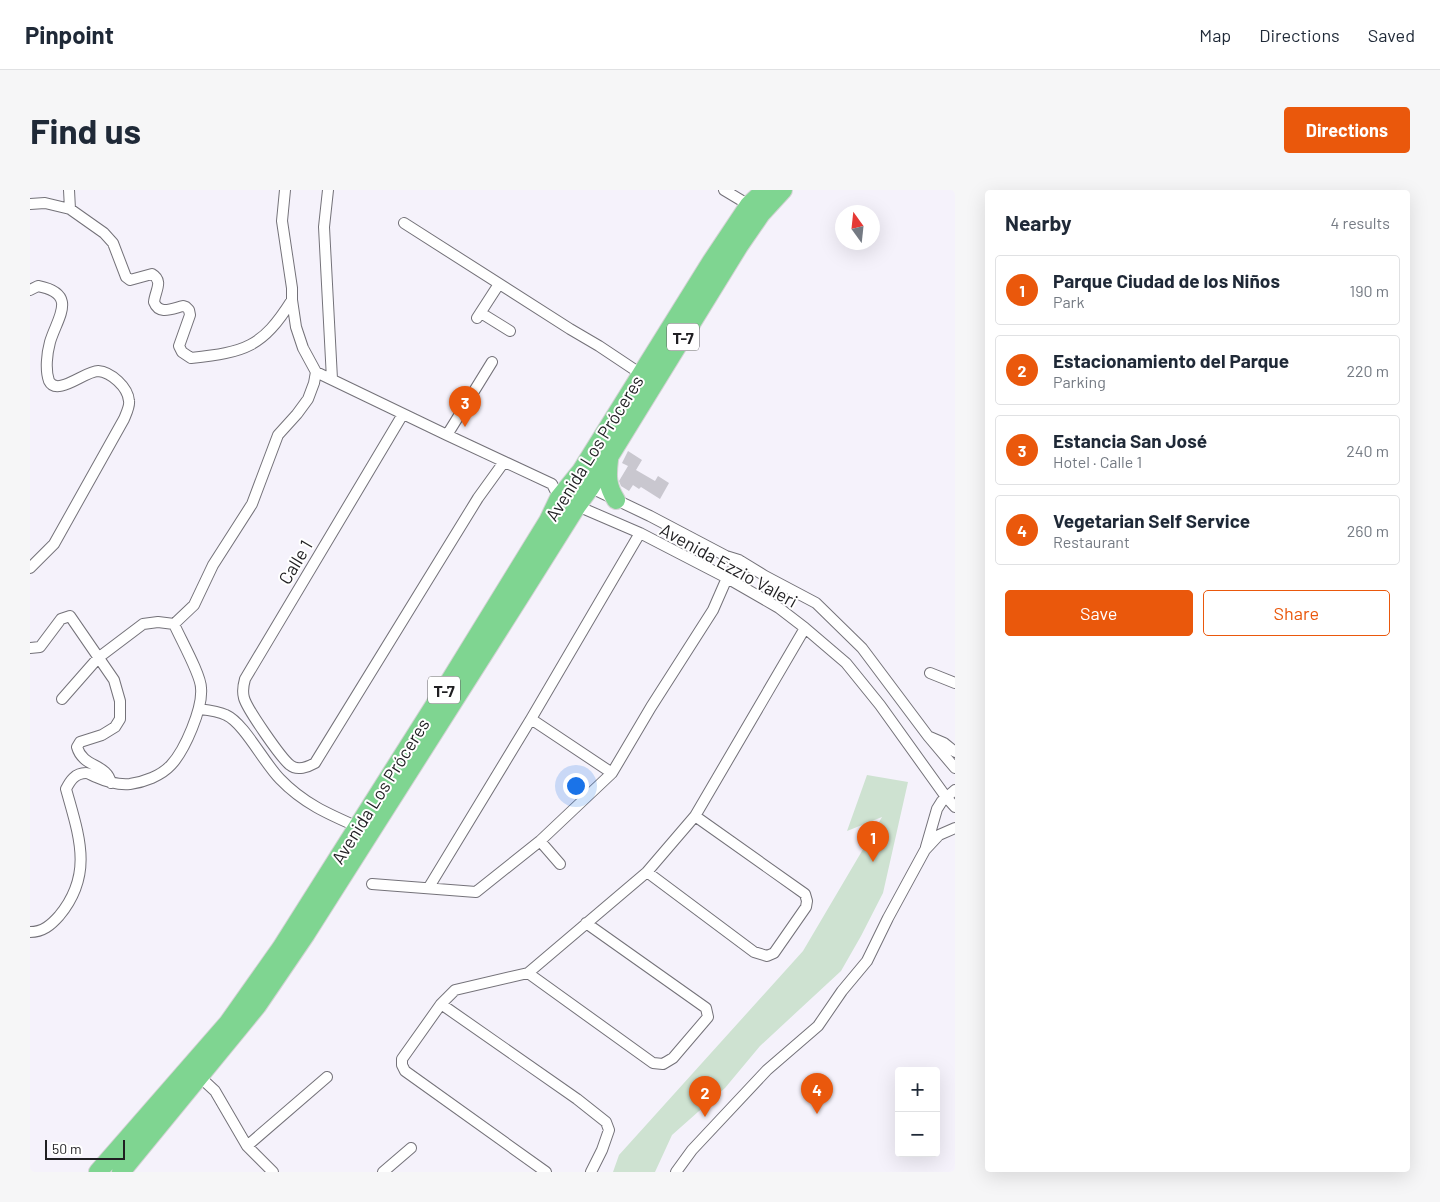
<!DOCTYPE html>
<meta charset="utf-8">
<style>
:root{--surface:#fff;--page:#f6f6f7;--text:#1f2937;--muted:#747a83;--line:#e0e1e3;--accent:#ea580c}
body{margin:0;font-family:Barlow,sans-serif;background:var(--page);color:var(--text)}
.controls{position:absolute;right:15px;bottom:15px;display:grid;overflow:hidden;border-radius:5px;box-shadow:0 5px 20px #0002}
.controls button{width:45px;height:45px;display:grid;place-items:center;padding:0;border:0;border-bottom:1px solid var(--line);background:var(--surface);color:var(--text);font:25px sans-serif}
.compass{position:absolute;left:805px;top:15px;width:45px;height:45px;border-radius:50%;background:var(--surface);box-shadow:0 5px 20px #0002;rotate:345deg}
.scale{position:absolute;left:15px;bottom:12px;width:80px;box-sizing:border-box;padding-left:5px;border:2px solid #201f22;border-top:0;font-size:14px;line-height:18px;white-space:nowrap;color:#201f22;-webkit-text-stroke:4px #fff;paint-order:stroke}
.you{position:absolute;left:545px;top:595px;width:18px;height:18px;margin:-12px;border:4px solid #fff;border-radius:50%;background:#1a73e8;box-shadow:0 0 0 8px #1a73e833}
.badge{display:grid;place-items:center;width:32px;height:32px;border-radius:50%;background:var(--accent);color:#fff;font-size:16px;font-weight:700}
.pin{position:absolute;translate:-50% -41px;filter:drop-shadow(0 1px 2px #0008)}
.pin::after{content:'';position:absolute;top:26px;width:18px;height:15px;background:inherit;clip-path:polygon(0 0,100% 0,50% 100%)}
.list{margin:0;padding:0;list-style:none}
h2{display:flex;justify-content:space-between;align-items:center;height:65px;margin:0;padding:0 20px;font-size:21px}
h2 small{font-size:16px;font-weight:400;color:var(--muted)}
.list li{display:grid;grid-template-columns:32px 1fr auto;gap:15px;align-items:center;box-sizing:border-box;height:70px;margin:0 10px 10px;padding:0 10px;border:1px solid var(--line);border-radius:5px}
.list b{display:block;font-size:19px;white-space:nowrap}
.list p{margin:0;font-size:16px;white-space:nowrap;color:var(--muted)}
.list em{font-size:16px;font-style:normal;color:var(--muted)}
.actions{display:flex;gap:10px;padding:15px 20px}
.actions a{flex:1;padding:11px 0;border:1px solid var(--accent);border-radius:5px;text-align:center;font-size:18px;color:var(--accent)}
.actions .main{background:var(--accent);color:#fff}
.map{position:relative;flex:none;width:925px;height:982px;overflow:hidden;border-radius:5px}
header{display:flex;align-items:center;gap:30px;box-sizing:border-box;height:70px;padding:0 25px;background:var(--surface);border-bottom:1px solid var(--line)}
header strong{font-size:24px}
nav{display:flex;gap:28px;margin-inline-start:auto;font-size:18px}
.intro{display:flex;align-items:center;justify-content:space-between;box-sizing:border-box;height:120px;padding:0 30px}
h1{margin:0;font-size:35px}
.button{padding:12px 22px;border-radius:5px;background:var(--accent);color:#fff;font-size:18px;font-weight:700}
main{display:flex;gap:30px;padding:0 30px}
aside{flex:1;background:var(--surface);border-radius:5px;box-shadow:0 5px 20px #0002}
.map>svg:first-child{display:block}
.green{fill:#cee2d1}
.building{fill:#c9c7cf}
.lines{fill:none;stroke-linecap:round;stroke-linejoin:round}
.street-casing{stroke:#747279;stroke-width:12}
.highway-casing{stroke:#d2d2d3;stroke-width:20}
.street{stroke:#fff;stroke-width:10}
.highway{stroke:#7fd591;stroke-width:18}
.labels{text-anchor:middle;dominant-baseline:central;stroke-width:4;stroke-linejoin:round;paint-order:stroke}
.shield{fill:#fff;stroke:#636264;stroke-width:1}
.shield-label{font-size:16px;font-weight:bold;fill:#201f22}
.street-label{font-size:18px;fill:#201f22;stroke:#fff}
</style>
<header>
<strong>Pinpoint</strong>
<nav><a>Map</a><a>Directions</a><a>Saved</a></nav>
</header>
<div class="intro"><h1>Find us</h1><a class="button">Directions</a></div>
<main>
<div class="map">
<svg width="925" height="982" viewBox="0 0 925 982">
<rect width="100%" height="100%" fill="#f5f2fb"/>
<path class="green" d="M837,585L878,592L853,703L831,746L811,781L730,856L695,898L642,945L625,982H583L589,965L773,761L852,627L817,641Z"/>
<path class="building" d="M598,261L612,270L606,280L625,291L628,286L639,293L630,309L611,297L609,299L603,295L599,301L591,296L589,291L598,276L592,273Z"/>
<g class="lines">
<defs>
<path id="street" d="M39,0L40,19
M255,0L252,31L262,98V110
M298,0L294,37L302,189
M694,0L719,15
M0,14L15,13L40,19L74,43L83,53L96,87L100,90L122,84C134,91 125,101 124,112C129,125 141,119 153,116L156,117L159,120L160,125L149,156L152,162L161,168C215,162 232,158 262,110L266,137L273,158L286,182L417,245L522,294L529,308L531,309
M374,33L540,139L569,156L611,184
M0,100L8,96C49,104 27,128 20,152C17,163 15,180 19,191C27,207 55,181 68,181C81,182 98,197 99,211C100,216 96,224 94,229L24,354L0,378
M451,123L480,141
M447,128L469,94
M373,224L215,489C213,496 212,501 214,508C217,519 251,568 260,575C267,581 278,577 285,573L448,308L474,272
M417,245L462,172
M557,296L620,326L696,366L709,370L735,386L786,413L832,458L898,546L925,578
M545,315L610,343L697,388L749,418L775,438L816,473L850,515L916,607L925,617
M0,458L10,457L31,429L40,426L84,490L90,511V529L85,537L72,545L50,552L47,557C53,578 77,573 81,593
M900,483L925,493
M32,509L68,468L113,434L128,432L144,434
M169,519C178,520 188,521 196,525C214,533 234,573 250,589C273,613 298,624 328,637
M501,529L582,583
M900,547L914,553L925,562
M510,651L530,674
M896,657L907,619L912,611L925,600
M617,682L724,762L737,766L744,763L776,717L777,711L775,704L665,626
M342,694L446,702L510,651L582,583L621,517L683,420L697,388L709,370
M399,697L501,529L610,343
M0,742C13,742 21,735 29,726C64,684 49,646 36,599C40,591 45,583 56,583C59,583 63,586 66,587C77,592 88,595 100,594C114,592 131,586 141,575C155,560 173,518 171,498C171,485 150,448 144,434L164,415L183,375L222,314L248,245L267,224L278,209L284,193L286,182
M498,783L623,873L633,874L643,868L678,827L676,818L556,733
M411,814L547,909L576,932L579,940L572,960L561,982
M170,887L185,901L217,956L243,982
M217,956L297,887
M353,982L381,958
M516,982L375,881L372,875V869L411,814L425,800L498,783L617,682L665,626L775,438
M646,982L662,960L737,880L788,836L812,801L837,771L858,728L895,660L909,645L925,638"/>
<path id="highway" d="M579,270C577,286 577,296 586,310
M68,982L198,833L251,758L414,500L518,331L529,308L551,281L681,72L719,15L735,0
M91,982L227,816L276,744L493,402L547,316L560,298L709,56L731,24L753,0"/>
</defs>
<use href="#street" class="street-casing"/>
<use href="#highway" class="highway-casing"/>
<use href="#street" class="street"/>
<use href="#highway" class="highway"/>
</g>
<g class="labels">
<g class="shield">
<rect x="637" y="133.5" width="32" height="27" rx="4"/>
<rect x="398" y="486.5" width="32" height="27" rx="4"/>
</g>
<g class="shield-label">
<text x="653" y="147">T-7</text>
<text x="414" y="500">T-7</text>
</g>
<g class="street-label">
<text transform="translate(564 258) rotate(-58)">Avenida Los Próceres</text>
<text transform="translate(265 372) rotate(-59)">Calle 1</text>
<text transform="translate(699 375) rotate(29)">Avenida Ezzio Valeri</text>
<text transform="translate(350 601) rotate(-58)">Avenida Los Próceres</text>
</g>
</g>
</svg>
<div class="controls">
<button>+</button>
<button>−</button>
</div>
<svg class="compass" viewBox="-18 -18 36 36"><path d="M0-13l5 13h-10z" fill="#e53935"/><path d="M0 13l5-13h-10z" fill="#747a83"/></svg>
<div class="scale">50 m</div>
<div class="you"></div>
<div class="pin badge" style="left:843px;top:672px">1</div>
<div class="pin badge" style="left:675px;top:927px">2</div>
<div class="pin badge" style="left:435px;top:237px">3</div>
<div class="pin badge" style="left:787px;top:924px">4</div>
</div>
<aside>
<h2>Nearby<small>4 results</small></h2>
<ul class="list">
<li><span class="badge">1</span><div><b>Parque Ciudad de los Niños</b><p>Park</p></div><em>190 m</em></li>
<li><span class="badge">2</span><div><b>Estacionamiento del Parque</b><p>Parking</p></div><em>220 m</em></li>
<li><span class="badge">3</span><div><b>Estancia San José</b><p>Hotel · Calle 1</p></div><em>240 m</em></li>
<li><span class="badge">4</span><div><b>Vegetarian Self Service</b><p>Restaurant</p></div><em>260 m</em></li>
</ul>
<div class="actions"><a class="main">Save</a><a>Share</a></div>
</aside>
</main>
